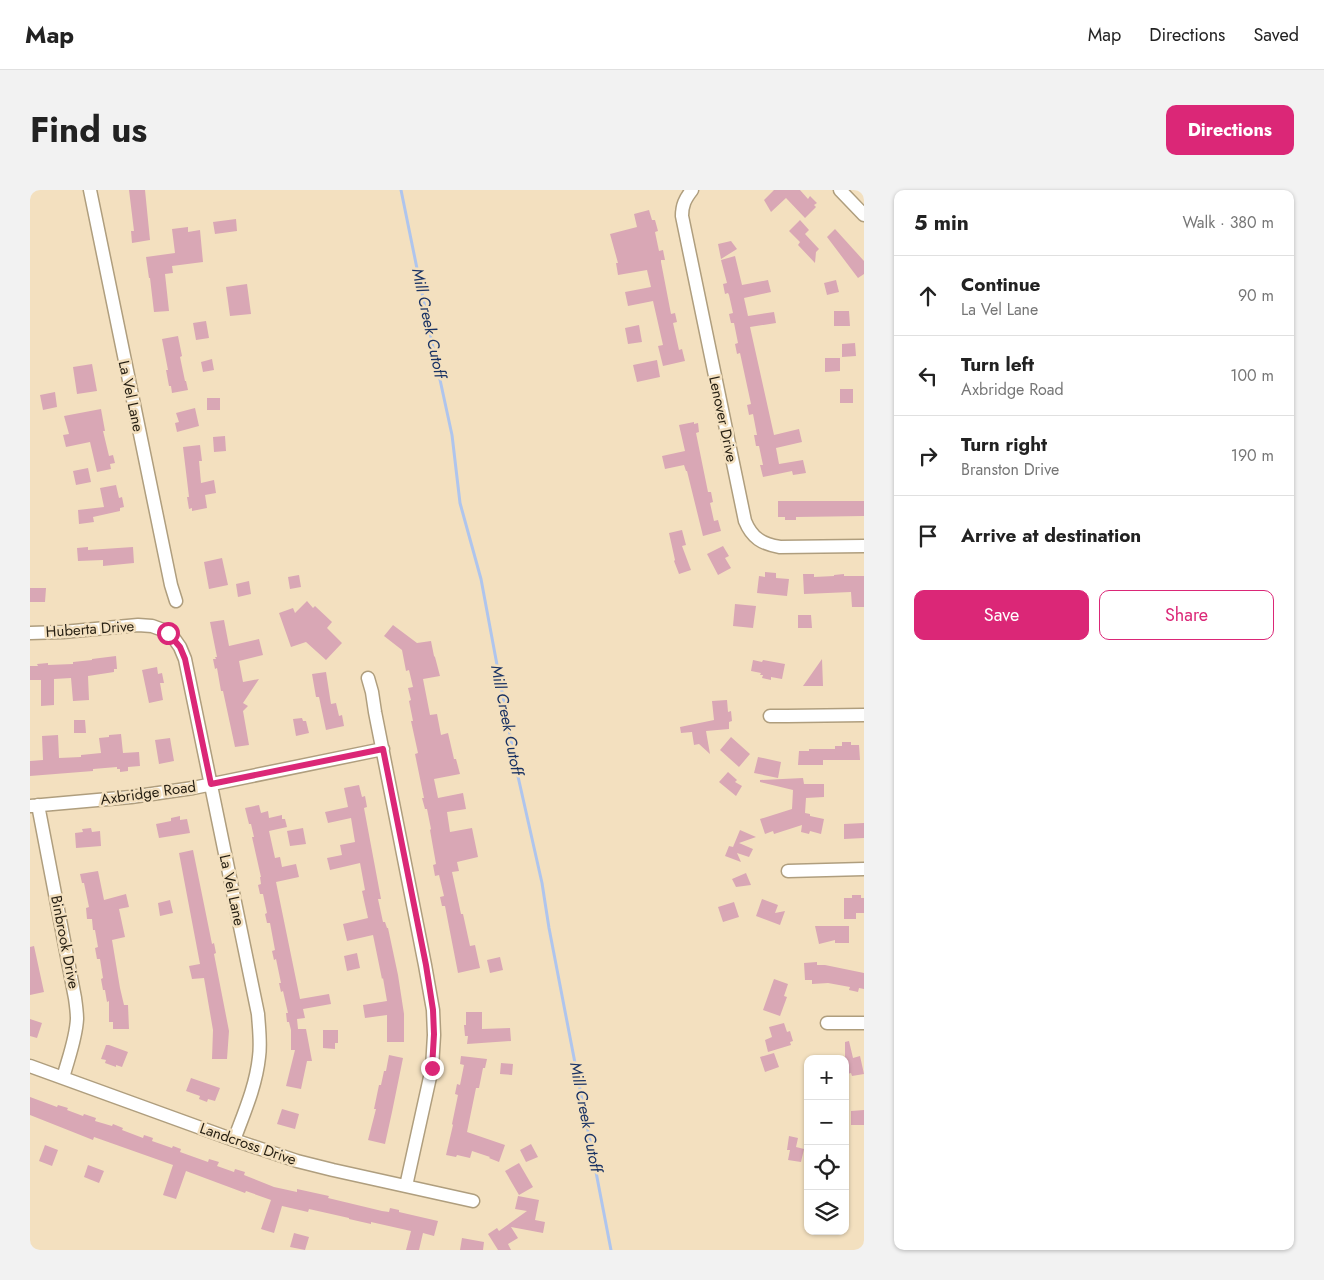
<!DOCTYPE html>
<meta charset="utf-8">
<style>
:root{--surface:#fff;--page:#f2f2f2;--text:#222;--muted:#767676;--line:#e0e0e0;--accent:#db2777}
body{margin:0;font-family:Jost,sans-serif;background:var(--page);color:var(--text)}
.controls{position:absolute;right:15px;bottom:15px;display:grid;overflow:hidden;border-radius:10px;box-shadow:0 1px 4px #0004}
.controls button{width:45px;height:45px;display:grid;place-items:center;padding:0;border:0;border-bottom:1px solid var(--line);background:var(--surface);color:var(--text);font:25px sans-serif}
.stop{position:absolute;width:15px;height:15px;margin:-11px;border:4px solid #db2777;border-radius:50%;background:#fff}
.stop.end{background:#db2777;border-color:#fff;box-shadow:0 1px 5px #0008}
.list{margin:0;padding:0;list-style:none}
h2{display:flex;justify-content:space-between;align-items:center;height:65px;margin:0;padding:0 20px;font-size:21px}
h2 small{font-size:16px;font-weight:400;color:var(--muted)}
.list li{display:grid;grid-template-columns:32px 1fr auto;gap:15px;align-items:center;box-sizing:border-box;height:80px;padding:0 20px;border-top:1px solid var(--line)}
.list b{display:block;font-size:19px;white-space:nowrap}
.list p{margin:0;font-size:16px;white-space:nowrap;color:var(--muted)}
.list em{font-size:16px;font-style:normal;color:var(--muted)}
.actions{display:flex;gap:10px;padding:15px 20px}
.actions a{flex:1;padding:11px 0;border:1px solid var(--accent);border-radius:10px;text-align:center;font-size:18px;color:var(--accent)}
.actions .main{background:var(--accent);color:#fff}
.icon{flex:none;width:28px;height:28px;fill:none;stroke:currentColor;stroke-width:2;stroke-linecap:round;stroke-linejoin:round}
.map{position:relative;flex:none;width:834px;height:1060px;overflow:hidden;border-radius:10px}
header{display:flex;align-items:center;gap:30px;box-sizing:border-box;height:70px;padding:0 25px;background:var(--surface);border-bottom:1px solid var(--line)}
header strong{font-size:24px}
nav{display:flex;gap:28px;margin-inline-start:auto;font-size:18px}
.intro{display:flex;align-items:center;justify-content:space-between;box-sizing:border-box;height:120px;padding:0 30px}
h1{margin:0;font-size:35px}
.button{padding:12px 22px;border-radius:10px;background:var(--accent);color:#fff;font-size:18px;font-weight:700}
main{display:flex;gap:30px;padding:0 30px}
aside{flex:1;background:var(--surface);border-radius:10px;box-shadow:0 1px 4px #0004}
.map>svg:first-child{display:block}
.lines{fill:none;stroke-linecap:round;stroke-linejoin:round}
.stream{stroke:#afc5ed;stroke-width:3}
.building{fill:#d9a7b5}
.minor-casing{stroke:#af9e7e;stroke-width:15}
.minor{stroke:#fff;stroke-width:12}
.route{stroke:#db2777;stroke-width:6}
.labels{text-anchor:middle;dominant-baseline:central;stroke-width:5;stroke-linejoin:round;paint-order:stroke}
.street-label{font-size:15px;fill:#261f12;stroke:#f3e0bf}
.water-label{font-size:16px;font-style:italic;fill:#193263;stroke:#f3e0bf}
</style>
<header>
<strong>Map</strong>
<nav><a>Map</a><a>Directions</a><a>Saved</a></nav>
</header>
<div class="intro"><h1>Find us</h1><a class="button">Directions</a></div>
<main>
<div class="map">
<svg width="834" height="1060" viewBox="0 0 834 1060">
<rect width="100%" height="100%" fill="#f3e0bf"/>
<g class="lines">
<path class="stream" d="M371,0L404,162L422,245L430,313L451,389L487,582L512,693L519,738L581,1060"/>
</g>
<path class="building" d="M99,0H115L120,50L102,53L101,41H104Z
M744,0H770L778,9L780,6L787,13L784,15L786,17L775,28L756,8L741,22L734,10Z
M619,20L622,30H625L628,41L625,42L629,61L633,60L635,70H631V72L641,124L645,123L647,132L643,133L649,160L652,159L655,171L633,176L628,156L633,155L623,111L598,116L595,102L621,97L617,80L588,85L586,73H588L580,44L607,37L604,24Z
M206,29L207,41L185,44L183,32Z
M770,30L779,40L775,44L789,59L786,62L785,73L768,55L770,52L759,41Z
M158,37V42L170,40L173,72L142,76L143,83L135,84L139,121L124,122L120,88H119L116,67L145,63L142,39Z
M805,39L834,71V84L828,88L797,47Z
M701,51L707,59L691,69L688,54Z
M705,66L712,95L738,90L741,102L714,108L718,126L744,122L746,133L720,137L744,245L769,239L772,252L746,258L749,274L773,270L776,283L763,285L762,281L733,287L730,275H733L729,256H726L724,245H727L723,224L719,225L717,215L721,214L710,163L707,164L705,154L708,153L704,133H701L699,124L703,123L699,105L698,103L695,104L693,94L697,93L691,70Z
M806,90L809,102L797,105L794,93Z
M217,94L221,124L200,126L196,97Z
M804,121H819L820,136H804Z
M176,131L179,148L166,150L163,133Z
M609,135L612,152L598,154L595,138Z
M148,146L152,166L150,167L155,191H156L158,200L142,203L141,196H139L136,180H138L132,149Z
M825,153L826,166L812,167V154Z
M795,168H810V181L795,182Z
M182,169L184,180L173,182L171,172Z
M627,170L630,187L607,192L603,175Z
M62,174L67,201L47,204L43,177Z
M810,199H823V213H810Z
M25,202L27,217L13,220L10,205Z
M177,208H190V220H177Z
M165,218L169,236L147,242L145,233L149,232L146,223Z
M71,219L75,241H73L79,266L83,265L85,273L80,274L81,279L67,282L60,252L36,257L33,245L39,244L34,226Z
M664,232V234L668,233L669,242L666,243L678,302H681L683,312L680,313L684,331L688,330L691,341L673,346L657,281H656L654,275L635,279L632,266L655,261L649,235Z
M195,246L196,261L184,262L183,247Z
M170,255L172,271H169L171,293L184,290L186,303L175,305L177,318L162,321V318L159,319L157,307H159L153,257Z
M58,278L61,292L46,295L43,281Z
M86,295L89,308L92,307L94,317L90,318V321L63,327L64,332L49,334L48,320L74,317L70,298Z
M748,311H834V326L766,327V330H755V327H748Z
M652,340L656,355L652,356L661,380L649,384L644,371L645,370L639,343Z
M693,356L699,366L695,368L701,378L688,385L677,364Z
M58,357V360L103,357L104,373L73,376V370L48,371L47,358Z
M192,368L198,395L179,399L174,372Z
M735,382L746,383V388L759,389L757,406L727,403L729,386L735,387Z
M773,384H784V387L804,386V385L814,384V386H834V417H822L821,402L774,404Z
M269,385L271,397L260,399L258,387Z
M219,391L221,404L208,407L206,394Z
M0,398H16L15,412H0Z
M277,411L283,418L285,416L302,432L297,438L312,453L296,470L276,452L261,457L249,423L263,418L265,423Z
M705,414L726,416L723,438L703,436Z
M768,425H781L782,438H768Z
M194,430L199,456L229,449L233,465L209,471L213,492L229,489L213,513L218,516L213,521L219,555L205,557L193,501H191L187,478L185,479L183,469H186L185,467H187L180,432Z
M363,435L387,453L401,451L404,466L405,467L410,486L393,489L400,525L407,524L411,545L418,543L424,569H426L430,584L404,589L408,608L433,603L436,619L417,622L420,642L442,638L448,667L427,672L429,681L422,682L431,724H433L440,756L445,755L450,778L428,783L415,716H412L410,707L414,706L409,685L405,686L403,675L406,674L400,640L401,639L397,619H395L392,608H394L385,564L388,563L381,531H383L379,511L381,510L378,498L383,497L379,480L376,481L372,460L354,446Z
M86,466L87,479H84V482L58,486L59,510L43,511L41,488L24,489V515L11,516V490H0V476H8L7,474L18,473V475L43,474V472L62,470V469Z
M792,469L793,496H773Z
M723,470L732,472L733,470L755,474L752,489L741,487V490L732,488L733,485H730L731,483L721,481Z
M127,477L128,484L132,483L134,493H130L133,510L119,513L112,480Z
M296,482L301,514L306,513L309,526L312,525L314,536L296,540L289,507H286L282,484Z
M697,510L698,522L701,521L702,531L699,532V539L676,541L680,564L669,554L664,555L662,542L651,543L650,537L684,530L682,511Z
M272,528L273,531H276L279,543L266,546L263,529Z
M44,530H55L56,543H44Z
M91,544L93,563L109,562L110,576L98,577V581L90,582V579H87V577L63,579V581L0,586V571L13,570L12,546L28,545L29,568L51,567V565L71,563L69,548L79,547V545Z
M701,547L720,564L709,577L690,560Z
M140,548L144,571L129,574L125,550Z
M812,552H821V555H829L830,570H793V575H768L769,561H779V559H805V556H812Z
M728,567L751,572L748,588L724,583Z
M698,582L707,590L705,592L712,596L706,606L689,592Z
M773,588L774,594H794V607L776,608L775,623L780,624V626L794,629L791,644L780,641L779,644L771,642L772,635L744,644L743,641L735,644L730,629L762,619L763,600L730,592V590Z
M329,595L332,607L335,606L337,617L334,618L351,709H348L353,732H355L357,738H358L368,785L374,824V852H357V825L335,828L333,815L357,811L353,788L352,789L343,745L317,751L313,734L338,728L332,701L335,700L330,673L300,680L297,668L312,665L310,655L325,652L321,628L298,633L295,622L318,617L314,598Z
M229,615L231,623L238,621L239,628L252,625V629H255L257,637L239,641L245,668L250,667L252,677L266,674L269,687L246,692L270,809L299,804L301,814L273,819L275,828L267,829L268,839H276L282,871H277L271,899L256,896L265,860H261V840L259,832H257L256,823H258L253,801L251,802L249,793H251L246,769L244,770L242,761L245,760L240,733H237L235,724L237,723L233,704H230L228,695L231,694L230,687H231L222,647H224L221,634H219L215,618Z
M150,626V630L157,629L160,643L129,648L126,634L141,631V628Z
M834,633V648L814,649V634Z
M61,638L62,642L70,641L71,656L46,658L45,643L53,642L52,639Z
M273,638L276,654L260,656L257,641Z
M710,640L726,647L709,653L723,659L719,667L707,663L711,672L695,666L699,656L703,657Z
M163,660L182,754L184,753L186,763L184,764L199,841L197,869H182L183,840L174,788L162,789L159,776L170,774L149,663Z
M68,681L74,710L96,704L99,717L89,719L95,747L82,750L90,798L94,815H98L99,839H83V832H79V811L77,812L75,800H73L71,789L73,788L70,769H67L65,758L68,757L65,740H63L62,729H57L56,718L59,717L54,693H52L50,684Z
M716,683L721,695L706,697L702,689Z
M822,705H831V708H834V723H826V729H814V708H822Z
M732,709L748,715L745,723L755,721L750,735L726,726Z
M140,710L143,723L130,726L128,713Z
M704,712L709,727L693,732L688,717Z
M785,736H819V753H805V750L789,754Z
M4,756L14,802L0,805V757Z
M327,763L330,778L317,781L314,766Z
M470,767L473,780L460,783L457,770Z
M787,772V775H795L834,783V799L829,798L828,802L819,800L820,797L798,793L782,794V790H775L774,773Z
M744,789L758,794L754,806L757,807L750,826L733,820Z
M436,822H452V839L480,838L481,851L437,854L438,846H435L434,835H436Z
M0,829L12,833L7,848L0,846Z
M754,833L757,842L760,841L763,851L760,852L761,855L738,862L735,850L742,847L739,837Z
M293,840H308V853H305V859L293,858Z
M819,851L823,868L830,866L834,884L822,886L821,883L817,884L815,878V852Z
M76,855H79L98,862L92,877L86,875V877L75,873L76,870L71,869Z
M744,863L749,877L735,882L730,867Z
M359,865L373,868L362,922L355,954L338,950L346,919H344L349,895H351L354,881H356Z
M431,866L457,869L455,878H453L449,898H446L437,942L475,955L469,972L459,968L460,967L442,961L440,968L427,965L426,967L416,965L423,935L422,934L428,905L425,904L427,894L430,895L434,875L430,874Z
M471,873L483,874L482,885L470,884Z
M161,888L190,898L185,911L178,909L177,912L169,909L170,906L156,901Z
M0,907L27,917L28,915L38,918L37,920L53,926L54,924L66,928L65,931L82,936L83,934L93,938L92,940L113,948L114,945L123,948L122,951L142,958L143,956L151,959L150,962L178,972L179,969L189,972L187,976L204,982L205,979L215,982L214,985L244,997L267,1002V999L299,1006L298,1008L352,1021L359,1022L360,1018L369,1020V1022L408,1031L404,1046L393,1043L389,1060H376L381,1041L341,1032V1034L319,1029V1028L279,1019L278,1022L252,1016L244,1043L231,1039L241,1010L216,1001L215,1003L156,981L146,1009L133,1005L143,975L64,947L63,950L0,925Z
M252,919L269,924L265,939L247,934Z
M834,920V935H821V921Z
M759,946L768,948L766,957L774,959L771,972L758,970L760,960H757Z
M501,954L508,967L496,972L490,960Z
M15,955L28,960L22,976L9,971Z
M489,973L503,997L489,1005L475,981Z
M58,975L74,981L69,993L54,987Z
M488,1006L509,1010L505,1030L515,1032L513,1043L481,1037L488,1048L478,1054L481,1060H468L458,1044L467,1038L469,1041L497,1021L485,1019Z
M264,1043L279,1047L275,1060L260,1057Z
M432,1048L454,1052L453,1060H430Z"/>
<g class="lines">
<defs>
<path id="minor" d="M60,0L141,395L146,411
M662,0C655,9 652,15 652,26L715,331C722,348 732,354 750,357L834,356
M810,0L834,25
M0,443L33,442L108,435L122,436L133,440L143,447L150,457L155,469L228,824C229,839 231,853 229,867C226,896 214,923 204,950
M338,488L342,502L345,522L395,775L403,820L404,845L402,878L376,996
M740,526H757L834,525
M8,615L45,808C46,815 47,822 47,829C46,849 38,869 33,888
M0,616L101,607L163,598L353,559
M758,681L834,679
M797,833H834
M0,876L204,950L267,971L303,980L443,1011"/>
</defs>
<use href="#minor" class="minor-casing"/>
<use href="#minor" class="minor"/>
</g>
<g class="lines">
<path class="route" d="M138,443L150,457L155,469L181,594L353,559L396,775L403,820L404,844L402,878"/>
</g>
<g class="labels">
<g class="street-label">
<text transform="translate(101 206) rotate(78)">La Vel Lane</text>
<text transform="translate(693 229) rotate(78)">Lenover Drive</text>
<text transform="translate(60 439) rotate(-4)">Huberta Drive</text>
<text transform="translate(118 603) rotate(-8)">Axbridge Road</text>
<text transform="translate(202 700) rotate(78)">La Vel Lane</text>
<text transform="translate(35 752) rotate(79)">Binbrook Drive</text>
<text transform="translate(218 954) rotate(19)">Landcross Drive</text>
</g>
<g class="water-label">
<text transform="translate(399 133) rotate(78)">Mill Creek Cutoff</text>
<text transform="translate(477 530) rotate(79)">Mill Creek Cutoff</text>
<text transform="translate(556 927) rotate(79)">Mill Creek Cutoff</text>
</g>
</g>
</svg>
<div class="controls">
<button>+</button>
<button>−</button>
<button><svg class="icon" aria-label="locate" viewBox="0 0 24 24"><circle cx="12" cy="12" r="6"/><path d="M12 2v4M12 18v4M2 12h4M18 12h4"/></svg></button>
<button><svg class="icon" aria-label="layers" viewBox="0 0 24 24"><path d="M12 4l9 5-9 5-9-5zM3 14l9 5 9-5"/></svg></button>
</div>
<div class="stop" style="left:138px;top:443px"></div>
<div class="stop end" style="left:402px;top:878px"></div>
</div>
<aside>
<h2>5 min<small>Walk · 380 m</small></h2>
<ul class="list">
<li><svg class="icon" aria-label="ahead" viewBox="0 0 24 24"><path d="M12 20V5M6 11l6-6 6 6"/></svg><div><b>Continue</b><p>La Vel Lane</p></div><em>90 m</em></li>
<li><svg class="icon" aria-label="left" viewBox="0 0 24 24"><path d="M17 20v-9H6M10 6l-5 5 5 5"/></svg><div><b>Turn left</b><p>Axbridge Road</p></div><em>100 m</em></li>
<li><svg class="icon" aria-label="right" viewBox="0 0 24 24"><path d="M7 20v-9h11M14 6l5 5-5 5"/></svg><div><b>Turn right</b><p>Branston Drive</p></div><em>190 m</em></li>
<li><svg class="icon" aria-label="arrive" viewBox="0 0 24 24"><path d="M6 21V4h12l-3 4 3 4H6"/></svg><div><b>Arrive at destination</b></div></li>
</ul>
<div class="actions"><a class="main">Save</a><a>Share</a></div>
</aside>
</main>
